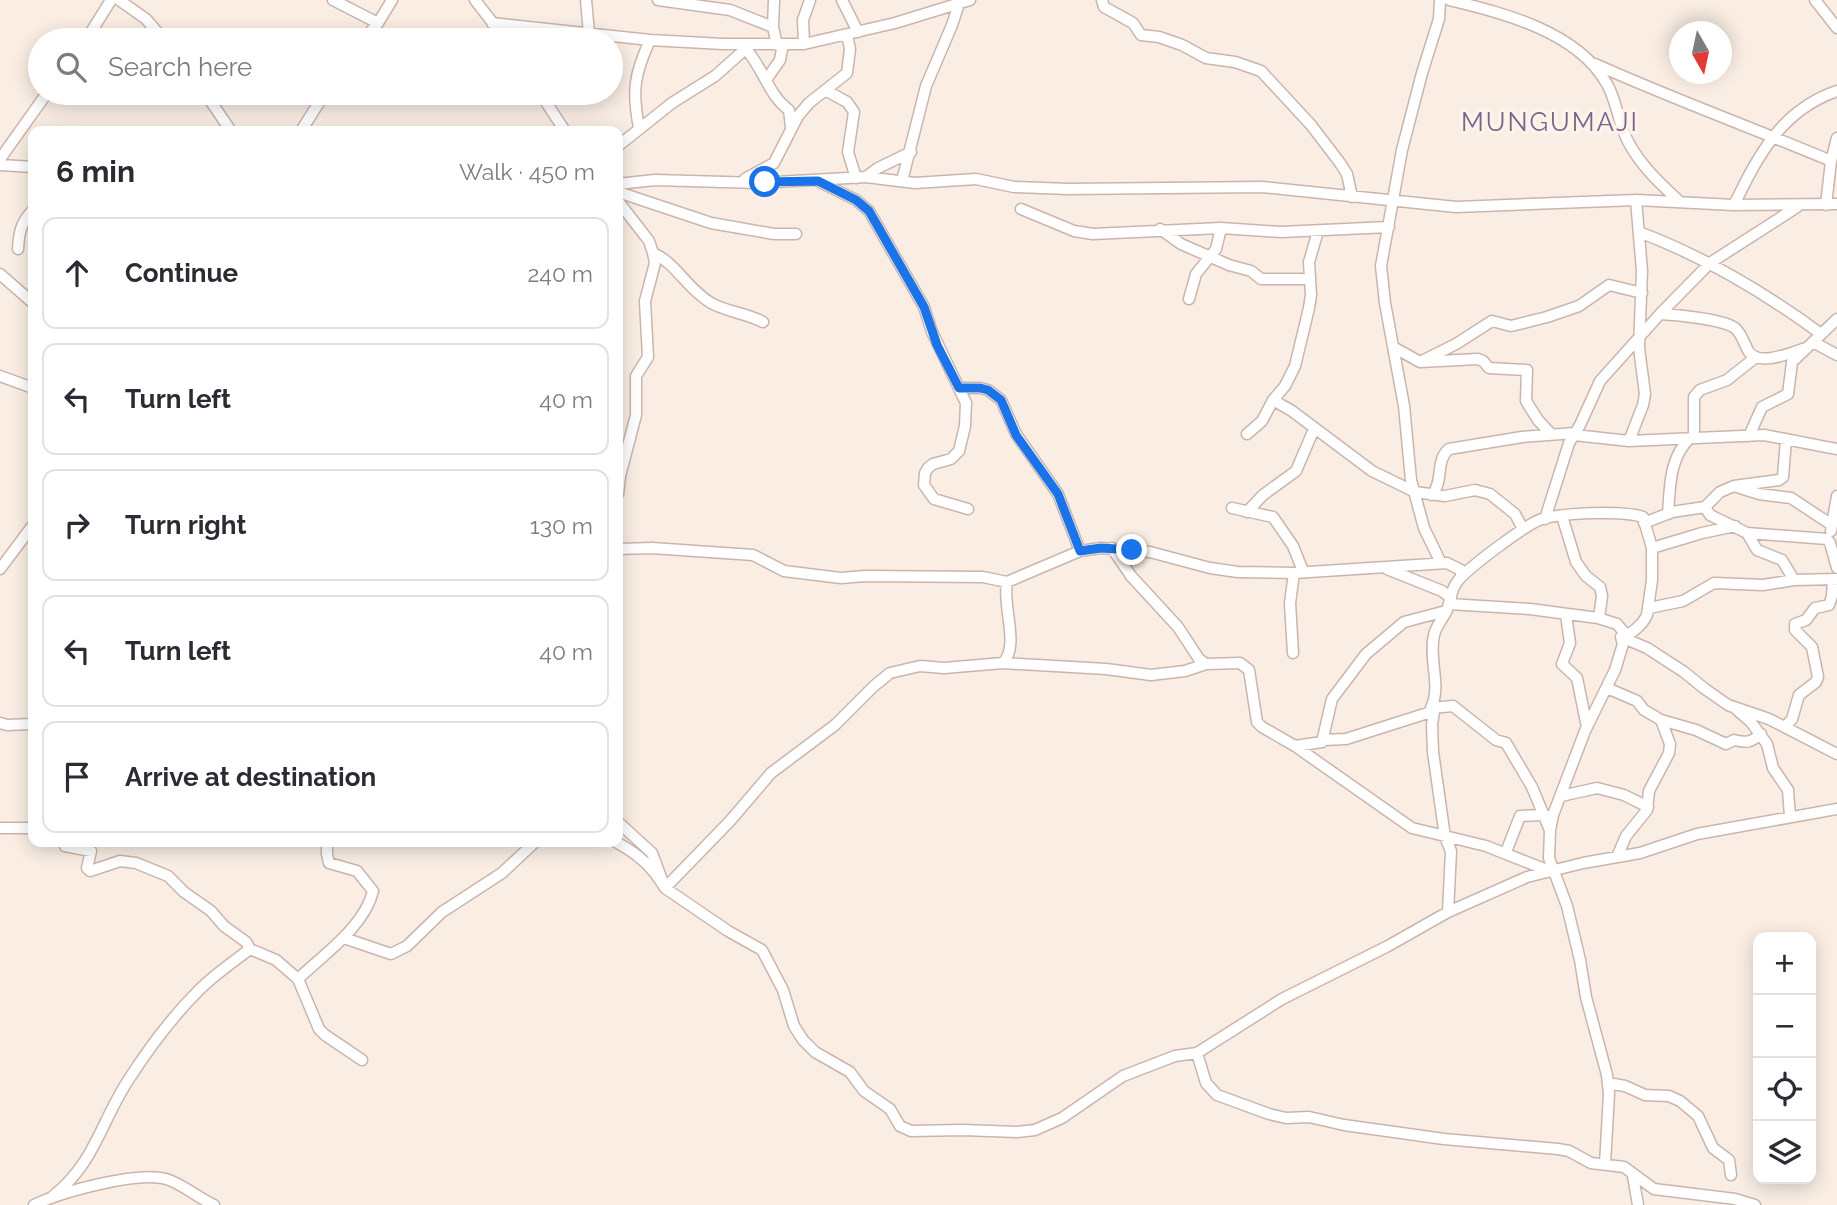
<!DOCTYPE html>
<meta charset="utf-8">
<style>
:root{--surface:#fff;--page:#f7f7f7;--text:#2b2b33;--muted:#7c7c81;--line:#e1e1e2}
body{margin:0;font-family:Raleway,sans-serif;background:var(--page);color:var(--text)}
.controls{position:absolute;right:21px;bottom:21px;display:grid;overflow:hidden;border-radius:14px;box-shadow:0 4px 18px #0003}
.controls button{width:63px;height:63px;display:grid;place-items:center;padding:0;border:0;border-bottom:2px solid var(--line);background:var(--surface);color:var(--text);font:35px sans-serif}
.compass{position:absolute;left:1669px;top:21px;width:63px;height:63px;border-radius:50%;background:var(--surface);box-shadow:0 4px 18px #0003;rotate:171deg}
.stop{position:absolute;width:21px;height:21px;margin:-16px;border:5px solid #1a73e8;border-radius:50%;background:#fff}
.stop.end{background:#1a73e8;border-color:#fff;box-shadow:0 2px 7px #0008}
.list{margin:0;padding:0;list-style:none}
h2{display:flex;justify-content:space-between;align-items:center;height:91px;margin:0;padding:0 28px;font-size:30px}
h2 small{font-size:23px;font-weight:400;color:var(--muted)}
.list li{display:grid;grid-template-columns:46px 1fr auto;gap:21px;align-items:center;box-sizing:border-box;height:112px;margin:0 14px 14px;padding:0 14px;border:2px solid var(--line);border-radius:14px}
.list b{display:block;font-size:26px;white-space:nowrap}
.list em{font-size:23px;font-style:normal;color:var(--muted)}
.icon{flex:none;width:38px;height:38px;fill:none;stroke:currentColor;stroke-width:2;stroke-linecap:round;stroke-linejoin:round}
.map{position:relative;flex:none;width:1837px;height:1205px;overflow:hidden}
.search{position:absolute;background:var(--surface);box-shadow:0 4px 18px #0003;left:28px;top:28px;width:595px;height:77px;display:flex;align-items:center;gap:18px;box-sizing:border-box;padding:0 24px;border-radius:38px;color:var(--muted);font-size:26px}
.panel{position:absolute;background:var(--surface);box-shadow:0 4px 18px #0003;left:28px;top:126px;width:595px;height:721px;border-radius:14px}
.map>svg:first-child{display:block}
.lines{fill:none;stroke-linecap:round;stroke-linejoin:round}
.street-casing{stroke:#cab5ac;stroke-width:13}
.street{stroke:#fff;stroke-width:10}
.route{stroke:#1a73e8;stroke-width:9}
.labels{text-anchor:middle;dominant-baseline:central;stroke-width:7;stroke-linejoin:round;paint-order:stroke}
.quarter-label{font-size:26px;letter-spacing:2px;fill:#79648c;stroke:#fdf3ea}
</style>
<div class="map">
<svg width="1837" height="1205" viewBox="0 0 1837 1205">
<rect width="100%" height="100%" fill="#faeee4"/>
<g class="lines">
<defs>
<path id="street" d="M119,0L146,19L164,40
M333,0L378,23
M475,0L506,40
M586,0L589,33
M658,0L730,10L773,27
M774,0L773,27L777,45
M842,0L858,32
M1102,0L1104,7L1133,23L1141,35L1159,37L1182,45L1206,58L1235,62L1261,71L1311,125L1340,163L1347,174L1352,197
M1440,0L1439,19L1422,73L1402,150L1381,266L1385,303L1404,406L1411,480L1424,528L1441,563
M1449,0C1503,13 1577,31 1607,84C1615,98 1617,114 1623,130C1633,158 1657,181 1679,201
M1815,0L1837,28
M492,23L650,40L723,44H804L895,23L970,0
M86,40L111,0
M363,40L378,23L392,0
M804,44L803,20L810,0
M745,48C763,67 768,95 789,110L791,127
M1595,64C1673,99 1753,128 1831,161
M766,80L780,60L783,44
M825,90L847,102L854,112L848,152L856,178
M205,93L231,131
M540,93L565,131
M639,128C632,91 634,75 650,40
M301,131L325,93
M618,146L672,103L715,76L751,44
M0,159L47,93
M0,165L33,167
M866,177L878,168L911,152
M745,179L774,163L798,116L809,103L847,73L850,49L847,35
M818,181L856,200L869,211L924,307L932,332L966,403L965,426L959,451L951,459L933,464L928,468L925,473L924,485L934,499L968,509
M902,181L926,86L952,25L960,1
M618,184L655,180L759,183L866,177L915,183L976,179L1014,187L1068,189L1262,187L1456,207L1636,200L1734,205L1837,204
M618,192L711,223L774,234H796
M618,201L649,241L653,253C676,263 687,289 711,303C727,312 746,313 763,322
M1734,205C1758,156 1781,110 1837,91
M1826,205L1831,161L1837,138
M1021,209L1074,231L1093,234L1221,228L1281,232L1389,227
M1160,229L1181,244L1229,265L1251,271L1261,279H1309
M1639,232C1705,257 1764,292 1821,334
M18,249C19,232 21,222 33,210
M0,274L33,303
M1189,299L1196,274L1216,249L1221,228
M1660,314C1677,315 1722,319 1735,328C1742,334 1744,344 1749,352C1760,367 1792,352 1806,348
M1813,342L1837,355
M1395,348L1420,362L1478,359L1483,361L1489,368L1527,370L1526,401L1538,420L1551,434
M1420,362L1456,344L1492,321L1511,326L1547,317L1579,306L1609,285L1642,293
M0,376L33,388
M959,388H980L988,390L1001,400L1016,434L1058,494L1080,551
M1273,400L1292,411L1372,471L1415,492L1445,496L1475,490L1490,494L1515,514L1523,529
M1247,434L1262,421L1273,400L1285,386L1295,366L1309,308L1311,295L1309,262L1318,231
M1574,435L1629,441L1764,435L1837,449
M1749,436L1762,407L1788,394L1792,362L1837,319
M1694,438V397L1700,390L1727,380L1756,357
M1629,441L1643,405L1645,394L1639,348L1642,271L1636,200
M1734,486L1759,494L1791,498L1832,525
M618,494L620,476L636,415V376L648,357L645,301L655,263L653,253
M1432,495C1444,481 1435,460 1449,449L1522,437L1575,433
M1705,507L1710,515L1747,533L1757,550L1782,560L1794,580L1837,579
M1232,508L1273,517L1293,546L1303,571
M1247,512L1263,495L1296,471L1314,429
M1668,514C1670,487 1669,458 1690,438
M1562,516L1576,562L1586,576L1600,587L1602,596L1599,618
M1545,519L1569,443L1580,425L1600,381L1660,314L1710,263L1797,207
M1644,523L1672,512L1705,507L1720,492L1734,486L1779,480L1783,477L1786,439
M1831,531L1837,496
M1747,533L1827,539L1830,543L1837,568
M1112,548L1131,576L1178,627L1199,659L1206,664L1240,663L1249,670L1257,722L1262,727L1295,746L1412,828L1486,846L1552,872
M1652,548L1702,533L1735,526
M618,549L652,548L753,555L784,571L841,578L865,576L983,577L1007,582L1080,551L1101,548L1150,552L1210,568L1238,572L1294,573L1447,563L1461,570V576
M0,569L33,525
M1387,569L1442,591L1451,598
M1449,604L1530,609L1598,618L1617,624L1627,636
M1649,608L1683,601L1714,583L1763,585L1794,580
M1566,615L1570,643L1562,664L1577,678L1587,727
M1621,637L1647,648L1684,672L1705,689L1728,705L1769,719L1837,754
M1293,653L1290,603L1294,573
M1003,663L1106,669L1151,675L1185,671L1206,664
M1607,688L1637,701L1644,710L1661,720L1696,730L1726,744L1734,740C1747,743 1750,743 1761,734
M1431,708L1453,706L1496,740L1506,743L1532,787L1549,828
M1737,710L1751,722L1767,744L1773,768L1788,790L1790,816
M0,723L7,725L33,724
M1785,727L1792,719L1799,695L1816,682L1818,677L1812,647L1795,630V624L1806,620L1815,608L1829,605L1832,596L1833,579
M1323,740L1346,739L1434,711
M1295,746L1322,742L1332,699L1366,654L1404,622L1446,611
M1561,796L1597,788L1624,795L1648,807
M618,822L652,853L665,888L728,931L762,950L783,990L794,1026L803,1040L815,1052L850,1072L864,1091L890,1109L900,1126L911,1131L963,1130L1017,1132L1035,1130L1062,1118L1123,1076L1175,1056L1197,1053
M0,828H33
M64,842L65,846L91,851L87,868L90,871L120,861L136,863L168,876L184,892L211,911L224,926L246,942L250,949L276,960L298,979L319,1029L325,1035L362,1060
M616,842C638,854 652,866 665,888L730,821L771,773L835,725L874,686L890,673L920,666L944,668L1003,663C1020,645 1002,607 1007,582
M1506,852L1520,816L1545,815
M1617,857L1626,836L1647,810L1649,791L1669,753L1670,744L1661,720
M1448,912L1451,851L1445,837L1433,752L1432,725L1434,711L1431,708C1442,685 1428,660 1434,635C1436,626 1442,620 1446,612C1451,602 1450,591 1457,582C1466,569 1528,523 1542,519C1562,513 1623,510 1643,517L1652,548V580L1647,615C1643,624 1631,635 1621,637L1623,644L1615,670L1585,731L1553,815L1550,830L1549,858L1567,906L1580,960L1586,997L1607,1075L1609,1094L1605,1164
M344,938L391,954L407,946L442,912L502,873L535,842
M298,979C323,955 365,926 373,891L357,871L329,863L327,854V842
M1608,1083L1625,1086L1645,1095L1669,1096L1680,1101L1698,1116L1713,1148L1729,1160L1731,1175
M1633,1176L1638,1205
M53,1196C95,1163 101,1121 129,1079C149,1048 173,1016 199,990C214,975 233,962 250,949
M34,1205C61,1192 137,1171 166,1179C183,1184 198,1198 214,1205
M1755,1205L1735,1199L1654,1189L1624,1167L1591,1163L1569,1151L1558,1149L1444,1139L1344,1125L1309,1117L1286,1118L1269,1114L1217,1095L1206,1083L1197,1053L1282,999L1388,946L1448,912L1527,877L1583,863L1640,853L1697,834L1837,809"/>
</defs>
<use href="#street" class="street-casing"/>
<use href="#street" class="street"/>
</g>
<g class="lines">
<path class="route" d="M765,182L818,181L856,200L869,211L924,307L937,345L959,388H980L988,390L1001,400L1016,435L1058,494L1080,551L1101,548L1132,550"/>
</g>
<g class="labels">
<g class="quarter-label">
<text x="1550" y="122">MUNGUMAJI</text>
</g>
</g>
</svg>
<div class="controls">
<button>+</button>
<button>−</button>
<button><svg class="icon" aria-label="locate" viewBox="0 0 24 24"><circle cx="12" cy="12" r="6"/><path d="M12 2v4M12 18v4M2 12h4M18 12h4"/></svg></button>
<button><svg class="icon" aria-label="layers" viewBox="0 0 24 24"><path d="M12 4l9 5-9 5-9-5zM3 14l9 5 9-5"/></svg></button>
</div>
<svg class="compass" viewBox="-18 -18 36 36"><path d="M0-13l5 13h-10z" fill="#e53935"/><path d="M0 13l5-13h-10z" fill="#7c7c81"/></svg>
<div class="stop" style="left:765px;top:182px"></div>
<div class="stop end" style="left:1132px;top:550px"></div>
<div class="search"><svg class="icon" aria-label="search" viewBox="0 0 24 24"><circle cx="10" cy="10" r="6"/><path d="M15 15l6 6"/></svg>Search here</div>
<section class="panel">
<h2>6 min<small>Walk · 450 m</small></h2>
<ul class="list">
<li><svg class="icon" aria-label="ahead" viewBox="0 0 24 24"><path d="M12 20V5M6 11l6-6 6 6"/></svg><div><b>Continue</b></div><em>240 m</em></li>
<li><svg class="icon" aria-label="left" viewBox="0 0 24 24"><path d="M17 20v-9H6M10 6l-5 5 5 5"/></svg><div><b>Turn left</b></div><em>40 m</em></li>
<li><svg class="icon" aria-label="right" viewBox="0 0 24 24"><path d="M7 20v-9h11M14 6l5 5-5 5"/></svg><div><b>Turn right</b></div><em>130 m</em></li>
<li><svg class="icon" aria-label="left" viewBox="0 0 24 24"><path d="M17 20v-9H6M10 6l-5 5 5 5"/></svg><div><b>Turn left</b></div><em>40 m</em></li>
<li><svg class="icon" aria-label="arrive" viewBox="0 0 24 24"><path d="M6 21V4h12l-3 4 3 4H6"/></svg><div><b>Arrive at destination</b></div></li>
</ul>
</section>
</div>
